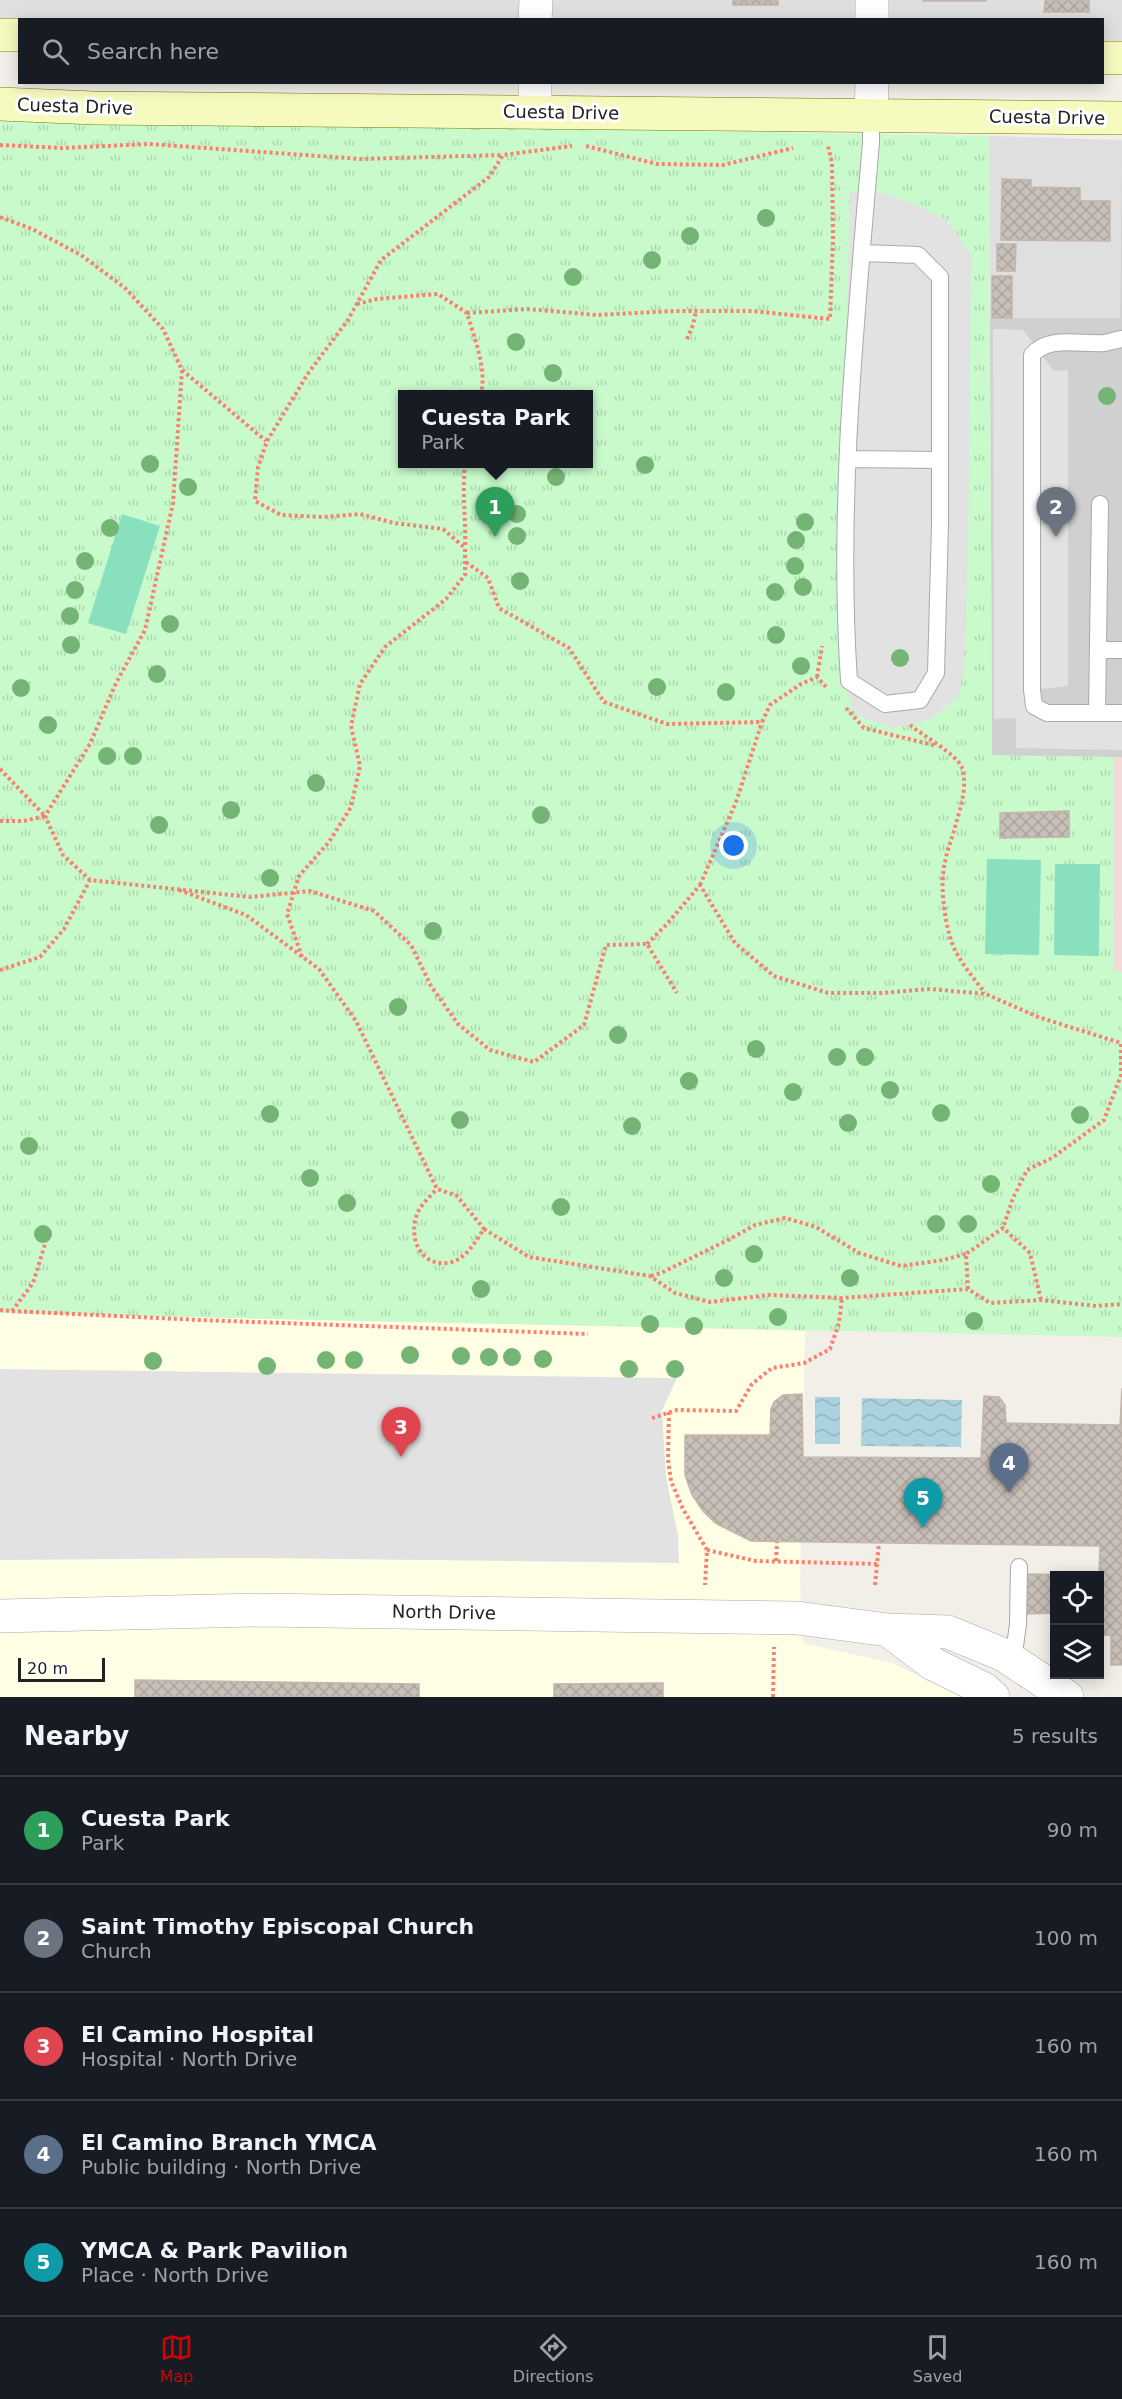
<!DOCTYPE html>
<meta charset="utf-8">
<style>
:root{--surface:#171b24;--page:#242831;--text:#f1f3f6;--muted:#9ea1a6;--line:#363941;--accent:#d40000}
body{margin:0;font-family:"DejaVu Sans",sans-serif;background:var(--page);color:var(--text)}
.controls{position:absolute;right:18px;bottom:18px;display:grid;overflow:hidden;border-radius:0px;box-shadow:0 3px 15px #0003}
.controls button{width:54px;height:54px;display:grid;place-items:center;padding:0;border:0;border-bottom:2px solid var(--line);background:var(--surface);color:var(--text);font:30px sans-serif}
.scale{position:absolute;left:18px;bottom:15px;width:87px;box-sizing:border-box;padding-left:6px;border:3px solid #222;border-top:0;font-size:16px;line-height:21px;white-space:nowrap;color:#222;-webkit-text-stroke:4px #fff;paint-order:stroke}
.you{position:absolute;left:734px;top:846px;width:21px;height:21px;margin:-15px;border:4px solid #fff;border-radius:50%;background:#1a73e8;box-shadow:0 0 0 9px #1a73e833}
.badge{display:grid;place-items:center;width:39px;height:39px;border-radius:50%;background:var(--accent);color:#fff;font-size:20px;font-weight:700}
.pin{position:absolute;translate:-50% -50px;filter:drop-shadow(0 2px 3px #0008)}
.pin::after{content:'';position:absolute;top:32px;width:21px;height:18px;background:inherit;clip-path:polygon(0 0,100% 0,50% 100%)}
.popup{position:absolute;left:398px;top:390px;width:195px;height:78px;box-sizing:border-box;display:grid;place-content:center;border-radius:0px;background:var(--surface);filter:drop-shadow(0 2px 4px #0005);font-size:20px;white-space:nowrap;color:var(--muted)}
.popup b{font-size:22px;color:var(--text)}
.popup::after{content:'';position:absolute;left:50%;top:100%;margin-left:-12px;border:12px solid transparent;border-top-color:var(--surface)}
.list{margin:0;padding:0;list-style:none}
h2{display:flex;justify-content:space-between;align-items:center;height:78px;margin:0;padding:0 24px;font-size:26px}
h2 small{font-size:20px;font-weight:400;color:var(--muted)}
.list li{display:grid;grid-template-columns:39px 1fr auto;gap:18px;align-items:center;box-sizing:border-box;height:108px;padding:0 24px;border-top:2px solid var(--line)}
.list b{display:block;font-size:22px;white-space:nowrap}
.list p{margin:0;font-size:20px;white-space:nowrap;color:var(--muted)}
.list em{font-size:20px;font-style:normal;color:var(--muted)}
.icon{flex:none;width:33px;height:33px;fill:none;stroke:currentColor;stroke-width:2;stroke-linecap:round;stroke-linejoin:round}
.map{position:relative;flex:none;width:1122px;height:1697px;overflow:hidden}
.search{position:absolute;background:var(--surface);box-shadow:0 3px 15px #0003;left:18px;right:18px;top:18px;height:66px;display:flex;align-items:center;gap:15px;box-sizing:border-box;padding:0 21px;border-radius:0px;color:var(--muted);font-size:22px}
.sheet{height:618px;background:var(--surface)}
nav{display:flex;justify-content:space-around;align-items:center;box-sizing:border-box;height:84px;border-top:2px solid var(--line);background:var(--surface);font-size:16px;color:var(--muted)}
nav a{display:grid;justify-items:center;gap:3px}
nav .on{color:var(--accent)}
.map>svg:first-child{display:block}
.residential{fill:#e0dfdf}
.commercial{fill:#f2dad9}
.education{fill:#ffffe5}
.religious{fill:#d0d0d0}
.park{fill:url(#park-tufts);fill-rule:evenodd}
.pitch{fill:#88e0be}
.parking{fill:#e2e2e2}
.water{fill:url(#water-waves)}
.building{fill:url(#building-cross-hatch);stroke:#c4b6ab;stroke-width:1.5}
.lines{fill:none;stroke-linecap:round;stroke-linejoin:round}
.service-casing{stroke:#a9a9a9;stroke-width:18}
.minor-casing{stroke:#a9a9a9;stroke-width:34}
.secondary-casing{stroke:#707d05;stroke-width:34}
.path{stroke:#fa8072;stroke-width:4;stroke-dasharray:3 3;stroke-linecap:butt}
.service{stroke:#fff;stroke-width:16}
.minor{stroke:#fff;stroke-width:33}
.secondary{stroke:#f7fabf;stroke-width:33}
.tree{fill:#74b475}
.labels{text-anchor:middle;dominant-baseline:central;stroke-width:6;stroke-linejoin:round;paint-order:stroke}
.street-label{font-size:18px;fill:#222;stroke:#fff}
</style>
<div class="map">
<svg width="1122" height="1697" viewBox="0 0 1122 1697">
<defs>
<pattern id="park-tufts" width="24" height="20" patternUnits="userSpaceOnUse" patternTransform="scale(1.5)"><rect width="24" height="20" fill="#c8facc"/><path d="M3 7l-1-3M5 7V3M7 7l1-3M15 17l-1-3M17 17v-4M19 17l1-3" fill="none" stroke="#acd6af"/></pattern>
<pattern id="water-waves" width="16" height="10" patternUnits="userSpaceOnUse" patternTransform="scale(1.5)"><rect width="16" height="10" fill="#aad3df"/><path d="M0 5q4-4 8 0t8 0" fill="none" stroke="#92b5bf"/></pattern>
<pattern id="building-cross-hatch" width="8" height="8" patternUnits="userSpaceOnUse" patternTransform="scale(1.5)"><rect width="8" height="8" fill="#c7bfb8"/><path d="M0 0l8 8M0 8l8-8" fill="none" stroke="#aba49e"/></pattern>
</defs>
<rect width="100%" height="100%" fill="#f2efe9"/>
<path class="residential" d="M0,0H1122V53L1103,52L1102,20L0,21Z
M989,136L1122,140L1120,318H990Z"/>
<path class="commercial" d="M1113,757H1122V972H1114Z"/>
<path class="education" d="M0,1313L805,1331L800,1584L803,1643L892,1663L962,1697H0Z"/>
<path class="religious" d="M1122,140V757L992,756L990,318H1120Z"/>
<path class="park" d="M0,119L989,136L992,755L1113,757L1114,971L1122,972V1337L0,1313ZM402,394H588V464H402Z"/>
<path class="pitch" d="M122,514L160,526L126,634L88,623Z
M987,859L1041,860L1039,955L985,954Z
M1055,864H1100L1099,956L1054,955Z"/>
<path class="parking" d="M850,192L888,194L944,218L955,230L971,256L968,558L964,670L958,696L935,717L910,725L892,728L855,714L839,670Z
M993,329L1023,330L1054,371L1068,370V686L1032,690L1034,705L1121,713L1122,692V750L1016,748V718L994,719Z
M0,1369L677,1378L662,1410L666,1477L678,1535L679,1563L255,1558L0,1560Z"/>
<path class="water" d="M815,1397H840V1444H815Z
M862,1398L962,1400L961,1447L861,1446Z"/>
<path class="building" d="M733,0H778V5H733Z
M923,0H986V1H923Z
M1045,0H1089V12H1044Z
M1002,179L1031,180V187L1080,188V201H1110V241L1001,240Z
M997,244H1016L1015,271H997Z
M992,276H1012V318H992Z
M1069,811V837L1000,838V813Z
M1122,1388V1665H1111V1635H1100V1576H1054V1613L1026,1614L1028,1574L1099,1575L1100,1546L751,1541L715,1523L703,1511L692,1495L685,1475V1435H770L771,1409L774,1402L783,1395L802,1394L803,1457L981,1458L984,1396L999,1397L1005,1405L1006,1423L1120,1425Z
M135,1680L419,1684V1697H135Z
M663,1683V1697H554V1684Z"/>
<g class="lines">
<defs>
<path id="service" d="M862,253L918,255L940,277V524L936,673L920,700L885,704L849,681C837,502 856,321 871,142V114
M1122,339C1116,340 1110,342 1104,343C1081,345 1048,335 1032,355V690L1034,706L1047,713H1122
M848,459L940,460
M1098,650H1122
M1097,713L1100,504
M1013,1661L1018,1624L1019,1567"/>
<path id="minor" d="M872,0V20
M535,20L536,0
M535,82V112
M871,114L872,82
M0,1616L260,1610L797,1618L888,1630L948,1632L1004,1655L1067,1697
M888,1630L933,1664L984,1689L993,1697"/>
<path id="secondary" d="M0,35H20
M1102,58H1122
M0,104L94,108L1122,118"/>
</defs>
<use href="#service" class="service-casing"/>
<use href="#minor" class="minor-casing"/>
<use href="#secondary" class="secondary-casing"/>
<path class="path" d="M0,145L62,148L149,144L361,159L502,155
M586,146L657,164L723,165L793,148
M0,217L32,229L81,255L125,288L163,329L182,370L173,503L145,630L116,683L90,744L45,816L63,855L90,880L250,897L310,891L374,911L411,945L431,986L458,1024L490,1050L534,1062L584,1025L606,945L647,944L677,993
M357,304L377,299L438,294L467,313C474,337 487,369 481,394
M467,313L527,309L597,315L674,311H752L830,319L833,238L832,163L828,146
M687,339L693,325L696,311
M182,370L266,441
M465,464C462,491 466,519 465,547
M466,562L488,578L499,608L569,648L604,702L667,724L762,722L770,705L801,684L817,677L827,688
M817,677L822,646
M846,708L864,728L937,746
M910,725C922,735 958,755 962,768C968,787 960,809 955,827C952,839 947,850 945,862C939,886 945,931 956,952C964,967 975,980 985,993
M0,769L45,816
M0,821H24L45,816
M700,885L736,802L762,722
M179,890L246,915L319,969L356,1021L437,1189L457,1196L484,1229C476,1240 467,1258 452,1262C420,1270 406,1235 419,1210C423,1203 431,1195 437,1189
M647,944L667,924L700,885L735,943L774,976L828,993H881L930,989L986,994L1038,1017L1121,1043V1075L1104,1120L1052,1158L1027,1170L1013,1198L1003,1228
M302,957L287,914L299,876L329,842L351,807L360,766L351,726L360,684L385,647L446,599L465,575V548L443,529L394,523L360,514L323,517L281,515L255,501L258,467L267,441L309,372L348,320L381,260L489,177L503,155L572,146
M0,970L40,957L64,929L90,880
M484,1229L529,1257L650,1276L675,1293L710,1302L769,1295L842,1298L968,1289L990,1303L1041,1300L1096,1306L1122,1304
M651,1276L661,1273L730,1239L755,1225L785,1218L816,1227L859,1253L901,1266L943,1260L966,1254
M968,1289L966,1254L1003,1228L1030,1253L1041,1300
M0,1310L12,1311L33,1283L46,1241
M12,1311L199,1320L588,1334
M669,1412L668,1459L671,1481L683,1509L707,1550L705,1585
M652,1418L677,1410L736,1411L752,1384L772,1368L804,1363L830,1349L839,1323L842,1298
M707,1550L756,1561L877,1564
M776,1561L777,1542
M875,1585L879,1543
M773,1697L774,1647"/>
<use href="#service" class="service"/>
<use href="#minor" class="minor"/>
<use href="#secondary" class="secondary"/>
</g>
<g class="tree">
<circle cx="766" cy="218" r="9"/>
<circle cx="690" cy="236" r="9"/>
<circle cx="652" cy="260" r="9"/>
<circle cx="573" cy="277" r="9"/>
<circle cx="516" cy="342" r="9"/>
<circle cx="553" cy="373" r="9"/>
<circle cx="1107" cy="396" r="9"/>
<circle cx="150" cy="464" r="9"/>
<circle cx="645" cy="465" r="9"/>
<circle cx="556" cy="477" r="9"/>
<circle cx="188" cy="487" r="9"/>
<circle cx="517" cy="514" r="9"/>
<circle cx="805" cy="522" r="9"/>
<circle cx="110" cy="528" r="9"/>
<circle cx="517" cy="536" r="9"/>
<circle cx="796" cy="540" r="9"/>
<circle cx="85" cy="561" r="9"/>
<circle cx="795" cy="566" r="9"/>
<circle cx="520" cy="581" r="9"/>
<circle cx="803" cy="587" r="9"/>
<circle cx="75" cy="590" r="9"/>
<circle cx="775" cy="592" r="9"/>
<circle cx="70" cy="616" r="9"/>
<circle cx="170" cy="624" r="9"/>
<circle cx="776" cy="635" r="9"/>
<circle cx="71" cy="645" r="9"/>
<circle cx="900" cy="658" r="9"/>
<circle cx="801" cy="666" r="9"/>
<circle cx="157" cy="674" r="9"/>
<circle cx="657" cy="687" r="9"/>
<circle cx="21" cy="688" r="9"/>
<circle cx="726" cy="692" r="9"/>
<circle cx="48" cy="725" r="9"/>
<circle cx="107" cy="756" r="9"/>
<circle cx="133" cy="756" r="9"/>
<circle cx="316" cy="783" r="9"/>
<circle cx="231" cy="810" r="9"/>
<circle cx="541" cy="815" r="9"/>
<circle cx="159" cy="825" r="9"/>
<circle cx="270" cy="878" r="9"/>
<circle cx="433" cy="931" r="9"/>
<circle cx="398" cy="1007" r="9"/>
<circle cx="618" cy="1035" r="9"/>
<circle cx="756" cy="1049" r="9"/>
<circle cx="837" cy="1057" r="9"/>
<circle cx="865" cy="1057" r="9"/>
<circle cx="689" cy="1081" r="9"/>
<circle cx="890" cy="1090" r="9"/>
<circle cx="793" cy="1092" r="9"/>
<circle cx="941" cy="1113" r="9"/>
<circle cx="270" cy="1114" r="9"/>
<circle cx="1080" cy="1115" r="9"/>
<circle cx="460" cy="1120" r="9"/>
<circle cx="848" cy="1123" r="9"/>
<circle cx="632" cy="1126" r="9"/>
<circle cx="29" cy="1146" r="9"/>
<circle cx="310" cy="1178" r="9"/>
<circle cx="991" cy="1184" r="9"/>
<circle cx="347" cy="1203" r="9"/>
<circle cx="561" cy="1207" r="9"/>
<circle cx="936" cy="1224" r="9"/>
<circle cx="968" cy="1224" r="9"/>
<circle cx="43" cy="1234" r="9"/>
<circle cx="754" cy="1254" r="9"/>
<circle cx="724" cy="1278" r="9"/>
<circle cx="850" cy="1278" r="9"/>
<circle cx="481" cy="1289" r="9"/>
<circle cx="778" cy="1317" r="9"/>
<circle cx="974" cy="1321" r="9"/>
<circle cx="650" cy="1324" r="9"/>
<circle cx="694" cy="1326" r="9"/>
<circle cx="410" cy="1355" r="9"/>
<circle cx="461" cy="1356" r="9"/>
<circle cx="489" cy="1357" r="9"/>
<circle cx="512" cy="1357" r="9"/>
<circle cx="543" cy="1359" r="9"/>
<circle cx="326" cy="1360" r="9"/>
<circle cx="354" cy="1360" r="9"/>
<circle cx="153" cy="1361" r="9"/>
<circle cx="267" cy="1366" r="9"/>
<circle cx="629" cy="1369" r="9"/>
<circle cx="675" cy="1369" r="9"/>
</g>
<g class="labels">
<g class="street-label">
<text transform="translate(75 106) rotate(2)">Cuesta Drive</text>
<text transform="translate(561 112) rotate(1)">Cuesta Drive</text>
<text transform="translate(1047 117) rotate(1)">Cuesta Drive</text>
<text transform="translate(444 1612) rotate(1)">North Drive</text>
</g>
</g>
</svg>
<div class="controls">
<button><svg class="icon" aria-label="locate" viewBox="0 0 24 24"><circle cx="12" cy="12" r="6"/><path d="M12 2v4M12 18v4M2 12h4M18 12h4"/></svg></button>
<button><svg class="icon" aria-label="layers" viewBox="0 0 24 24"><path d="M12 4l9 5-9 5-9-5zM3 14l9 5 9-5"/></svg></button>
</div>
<div class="scale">20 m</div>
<div class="you"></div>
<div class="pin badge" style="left:495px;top:537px;background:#2e9e5b">1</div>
<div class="popup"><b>Cuesta Park</b>Park</div>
<div class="pin badge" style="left:1056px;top:537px;background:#6b7280">2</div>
<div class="pin badge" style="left:401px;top:1457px;background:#e0444e">3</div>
<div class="pin badge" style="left:1009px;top:1493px;background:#5c6f8a">4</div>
<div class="pin badge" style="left:923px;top:1528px;background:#0f9aa8">5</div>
<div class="search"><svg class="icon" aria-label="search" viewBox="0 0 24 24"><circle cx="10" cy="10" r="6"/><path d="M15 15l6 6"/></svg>Search here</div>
</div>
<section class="sheet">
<h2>Nearby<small>5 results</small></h2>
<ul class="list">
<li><span class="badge" style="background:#2e9e5b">1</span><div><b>Cuesta Park</b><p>Park</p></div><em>90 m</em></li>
<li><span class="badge" style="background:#6b7280">2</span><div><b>Saint Timothy Episcopal Church</b><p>Church</p></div><em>100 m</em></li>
<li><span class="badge" style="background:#e0444e">3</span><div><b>El Camino Hospital</b><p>Hospital · North Drive</p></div><em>160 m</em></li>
<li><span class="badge" style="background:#5c6f8a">4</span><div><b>El Camino Branch YMCA</b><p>Public building · North Drive</p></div><em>160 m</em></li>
<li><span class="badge" style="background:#0f9aa8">5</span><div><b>YMCA &amp; Park Pavilion</b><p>Place · North Drive</p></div><em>160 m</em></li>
</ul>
</section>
<nav>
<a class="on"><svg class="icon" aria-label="map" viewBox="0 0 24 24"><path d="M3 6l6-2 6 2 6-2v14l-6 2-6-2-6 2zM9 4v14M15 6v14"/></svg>Map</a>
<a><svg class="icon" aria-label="directions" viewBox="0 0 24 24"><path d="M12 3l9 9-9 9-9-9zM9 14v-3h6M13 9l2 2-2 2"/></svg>Directions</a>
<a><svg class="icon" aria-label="saved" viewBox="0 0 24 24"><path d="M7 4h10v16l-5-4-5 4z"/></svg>Saved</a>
</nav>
